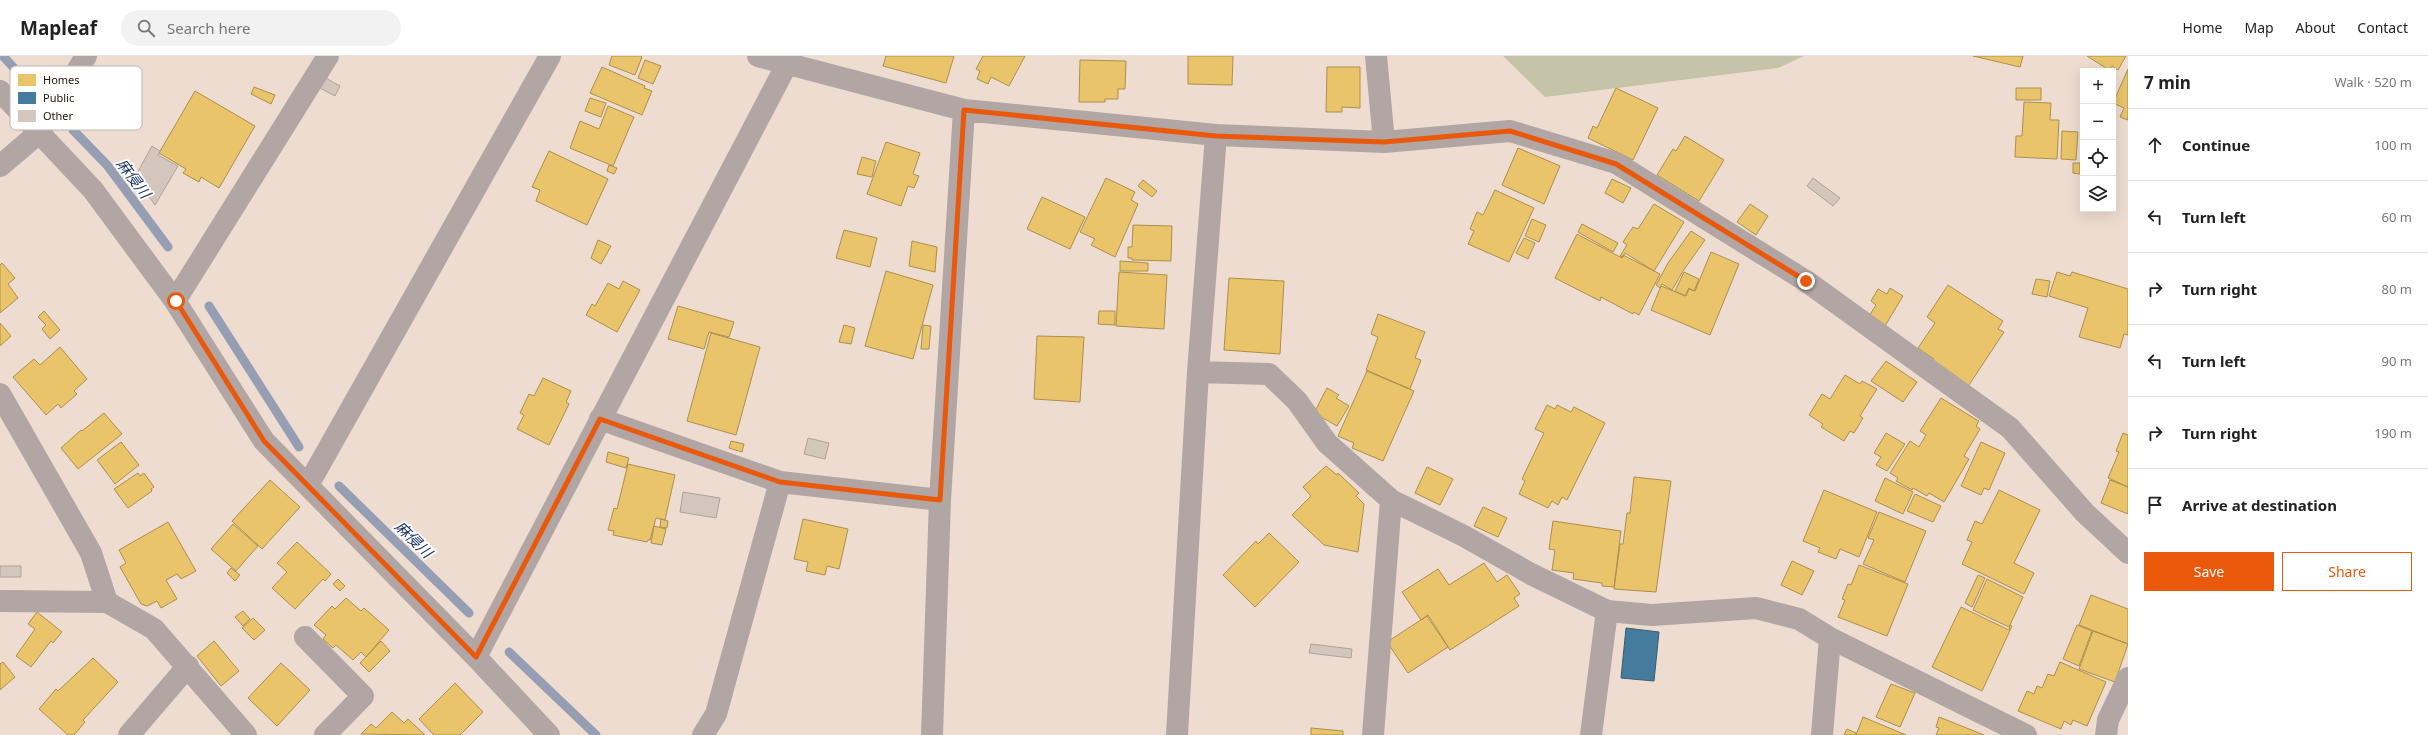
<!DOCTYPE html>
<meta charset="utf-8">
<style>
:root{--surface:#fff;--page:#f2f2f2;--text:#222;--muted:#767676;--line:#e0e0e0;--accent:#ea580c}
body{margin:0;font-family:"Noto Sans","Noto Sans JP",sans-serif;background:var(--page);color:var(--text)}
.controls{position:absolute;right:12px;top:12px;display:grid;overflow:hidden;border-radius:0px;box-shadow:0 4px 16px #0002}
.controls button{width:36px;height:36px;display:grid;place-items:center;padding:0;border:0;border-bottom:1px solid var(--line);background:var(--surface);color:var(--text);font:20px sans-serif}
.stop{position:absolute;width:12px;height:12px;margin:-9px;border:3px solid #ea580c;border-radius:50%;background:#fff}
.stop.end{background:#ea580c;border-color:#fff;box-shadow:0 1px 4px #0008}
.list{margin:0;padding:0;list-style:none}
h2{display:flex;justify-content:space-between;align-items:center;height:52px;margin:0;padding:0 16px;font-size:17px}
h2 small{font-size:13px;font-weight:400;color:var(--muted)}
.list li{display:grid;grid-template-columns:26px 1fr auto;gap:12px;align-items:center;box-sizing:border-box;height:72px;padding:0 16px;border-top:1px solid var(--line)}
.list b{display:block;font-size:15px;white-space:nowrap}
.list em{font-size:13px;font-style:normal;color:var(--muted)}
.actions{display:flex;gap:8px;padding:12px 16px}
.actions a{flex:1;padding:9px 0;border:1px solid var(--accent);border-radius:0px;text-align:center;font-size:14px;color:var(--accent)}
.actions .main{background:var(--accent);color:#fff}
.icon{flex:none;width:22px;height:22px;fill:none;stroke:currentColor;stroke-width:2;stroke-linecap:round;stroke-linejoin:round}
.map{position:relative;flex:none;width:2128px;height:679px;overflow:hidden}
header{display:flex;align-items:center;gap:24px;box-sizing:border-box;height:56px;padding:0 20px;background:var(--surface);border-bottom:1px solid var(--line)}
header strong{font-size:19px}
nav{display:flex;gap:22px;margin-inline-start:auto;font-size:14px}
.search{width:280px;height:36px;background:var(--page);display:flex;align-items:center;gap:10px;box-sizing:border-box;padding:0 14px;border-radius:22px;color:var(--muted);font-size:15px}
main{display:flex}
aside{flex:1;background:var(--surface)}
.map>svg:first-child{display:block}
.forest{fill:#c6c4a8}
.homes{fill:#e9c46a;stroke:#ac8f4d}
.public{fill:#457b9d;stroke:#395c71}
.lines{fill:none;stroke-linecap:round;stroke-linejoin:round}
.stream{stroke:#969eb3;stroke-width:9}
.building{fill:#d4c6bd;stroke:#b0a299}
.minor{stroke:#b1a6a3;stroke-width:22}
.route{stroke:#ea580c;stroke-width:5}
.labels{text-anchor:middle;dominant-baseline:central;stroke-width:4;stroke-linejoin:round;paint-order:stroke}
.water-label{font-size:15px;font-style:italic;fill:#1a3362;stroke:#fff}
.key{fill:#fff;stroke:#bbb8b6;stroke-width:1}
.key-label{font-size:11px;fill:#1d120a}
</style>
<header>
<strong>Mapleaf</strong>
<div class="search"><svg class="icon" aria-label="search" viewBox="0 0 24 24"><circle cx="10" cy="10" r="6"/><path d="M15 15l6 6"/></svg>Search here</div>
<nav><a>Home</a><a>Map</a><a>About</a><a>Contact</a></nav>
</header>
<main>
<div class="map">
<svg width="2128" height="679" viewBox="0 0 2128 679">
<rect width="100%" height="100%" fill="#eedcd0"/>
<path class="forest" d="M1503,0H1804L1778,12L1545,41Z"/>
<path class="homes" d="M612,0H641L642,1L635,19L609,9Z
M886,0H954L946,27L883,10Z
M983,0H1025L1009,30L991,21L988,28L977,23L980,15L976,13Z
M1188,0H1233L1232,29L1188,28Z
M1973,0H2023L2020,11Z
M2087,0H2126L2118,14L2112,10L2109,14Z
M645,4L661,10L653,28L638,22Z
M1080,4L1126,5L1125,33H1118V43H1105V46H1079Z
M602,11L645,30L644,32L652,35L642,59L590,37Z
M1327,11H1360V52L1342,51V56H1326Z
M2128,13V64L2120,61L2124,52L2113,47Z
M254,31L275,39L271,48L251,38Z
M1616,32L1658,52L1633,104L1588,82L1593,70L1597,72Z
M2016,32H2041V44H2016Z
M195,35L255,70L219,132L201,121L199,126L183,117L186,113L159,97Z
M590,42L606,47L601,61L585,55Z
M2024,46L2051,47L2050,64H2059L2057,103L2015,101L2016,80H2022Z
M608,50L634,61L613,110L570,92L580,65L599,73Z
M2062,75L2078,76L2076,104L2061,103Z
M1685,80L1724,104L1699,145L1657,119L1673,93L1676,95Z
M886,86L920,97L913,118L919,120L914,132L908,130L901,150L867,138Z
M1518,92L1560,110L1544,148L1502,129Z
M549,95L608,123L587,169L536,145L540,134L532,131Z
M862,101L876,105L872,121L857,118Z
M2073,107H2080V118L2073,117Z
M609,109L617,112L614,118L607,115Z
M1106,122L1135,136L1131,144L1138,148L1115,201L1091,189L1095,183L1080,176Z
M1612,123L1631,132L1623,147L1605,137Z
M1143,124L1157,135L1152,141L1138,130Z
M1495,134L1534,152L1509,206L1468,188L1474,175L1470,173L1477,156L1483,159Z
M1042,141L1085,161L1070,193L1027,173Z
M1654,148L1684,166L1654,215L1625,197L1623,201L1620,200L1627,189L1623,186L1633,171L1638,173Z
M1750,148L1768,160L1756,179L1737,166Z
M1532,163L1546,169L1539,186L1525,180Z
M1582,168L1618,187L1613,196L1578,176Z
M1133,169L1172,170L1171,205L1132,204V202H1128V191H1132Z
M844,174L877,182L870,211L836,202Z
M1691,175L1705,184L1683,215L1672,234L1662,228L1660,232L1656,229L1668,207Z
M1577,178L1622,202L1623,199L1660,218L1639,259L1634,256L1633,258L1601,241L1600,245L1555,222Z
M1524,182L1535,187L1528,203L1516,197Z
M598,184L611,190L601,208L591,202Z
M912,185L937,191L935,216L909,210Z
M1711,196L1739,208L1710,279L1651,254L1661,230L1686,240L1689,233L1695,235Z
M1120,205L1148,207V215H1120Z
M2,207L15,222L8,228L18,242L0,257V209Z
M886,215L933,229L913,303L865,290Z
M1119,216L1167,219L1164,273L1116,270Z
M1684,216L1699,223L1694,235L1689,232L1685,240L1675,235Z
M2057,216L2070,220L2072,216L2128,233V279L2124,278L2120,292L2079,281L2088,252L2049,240Z
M1229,222L1284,225L1280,298L1224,294Z
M2036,223L2050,225L2047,241L2032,238Z
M623,225L640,234L617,276L586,259L592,248L595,250L608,227L619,233Z
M1948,229L2003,265L1998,273L2004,276L1967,332L1930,308L1934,303L1918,292L1935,267L1927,261Z
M1890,232L1903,240L1885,270L1869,260L1876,249L1871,245L1878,233L1887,238Z
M678,250L734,266L729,281L709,276L704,293L668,283Z
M44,255L60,274L50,283L42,273L46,269L38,261Z
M1099,255H1115V269L1098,268Z
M1378,258L1425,276L1415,302L1421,304L1410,333L1366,314L1378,281L1371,278Z
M0,267L11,280L0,290Z
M844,269L855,272L851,288L839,286Z
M923,269L931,270L929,293H921Z
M711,277L760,291L736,379L687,365Z
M1037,280L1084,281L1080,346L1034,343Z
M60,291L87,323L74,335L77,338L61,352L58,348L46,359L13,321L34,303L40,309Z
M1886,305L1917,326L1903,346L1871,325Z
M1367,315L1414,335L1383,405L1352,392L1354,387L1338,380Z
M1845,319L1860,328L1862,325L1877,333L1860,360L1863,362L1854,377L1850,375L1844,385L1821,371L1823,368L1809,359L1822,338L1830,343Z
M543,322L571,335L566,346L569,348L549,389L517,373L524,359L520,357L529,338L534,340Z
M1327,332L1339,339L1336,342L1349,350L1337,370L1314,357Z
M1941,342L1977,364L1979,365L1976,370L1980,373L1964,400L1969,403L1944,446L1929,437L1927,440L1913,432L1912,434L1896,425L1898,422L1890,417L1910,385L1919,391L1920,389L1926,379L1920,375Z
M1547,349L1555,353L1557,349L1571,356L1574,351L1605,367L1567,444L1562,441L1558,449L1552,445L1548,452L1519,438L1525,425L1522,423L1544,377L1535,373Z
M104,357L122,378L78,413L61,392L81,374L82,375Z
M1886,377L1905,388L1887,415L1876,409L1881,401L1874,397Z
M2123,377L2128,379V431L2108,422L2119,396L2116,395Z
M731,385L744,388L742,396L729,392Z
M121,386L139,409L115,428L97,404Z
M1981,386L2005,397L1989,434L1984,432L1981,439L1961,430Z
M608,396L629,402L626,412L606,406Z
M628,408L675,419L665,464L656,462L650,484H648L647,486L613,479L614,475L608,474L614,452L617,453Z
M1326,410L1337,419L1338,417L1359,437L1356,440L1364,448L1358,496L1324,489L1292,459L1311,440L1303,431Z
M1427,411L1453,423L1440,449L1415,437Z
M138,417L140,420L144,417L154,431L151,433L152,435L128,452L114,433Z
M1634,421L1671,425L1656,536L1614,533L1620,488H1623L1627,457H1630Z
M1885,422L1913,436L1903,458L1875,445Z
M270,424L300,451L262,493L232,465Z
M2110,424L2128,431V458L2101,447Z
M1824,434L1877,456L1859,501L1840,493L1836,503L1818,496L1820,492L1803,485Z
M1999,434L2040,454L2014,507L2034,517L2024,538L1962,508L1972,486L1967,484L1975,465L1982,468Z
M1915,438L1941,450L1933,466L1907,455Z
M1483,451L1507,462L1498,481L1474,470Z
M1879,456L1926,475L1905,526L1863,508L1874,484L1868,482Z
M661,463L668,465L667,472L660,471Z
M803,463L848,473L839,513L827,510L825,519L806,515L808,506L794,503Z
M1553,465L1621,475L1614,531L1602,530V527L1573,523L1574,517L1552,514L1555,494L1549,493Z
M168,466L196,515L181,523L177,518L166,524L177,543L161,552L157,545L147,550L141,548L120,511L126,507L119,494Z
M233,468L258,490L236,515L211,493Z
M654,470L666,473L662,489L651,487Z
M1269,477L1299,506L1255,551L1223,519L1256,485L1258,488Z
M297,486L331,518L325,525L323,523L295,553L272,532L287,516L277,507Z
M1792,505L1814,515L1802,539L1781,529Z
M1484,507L1497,526L1507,519L1520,538L1514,542L1519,550L1450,594L1428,559L1421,564L1402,536L1438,513L1449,529Z
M1859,509L1908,528L1887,580L1838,561L1845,544L1842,543L1848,528L1851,529Z
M231,512L240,519L235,525L227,517Z
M1978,519L1985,522L1972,551L1965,547Z
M338,523L345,530L340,535L333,528Z
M1987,523L2023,541L2009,571L1973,554Z
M2091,539L2128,553V588L2079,569Z
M346,542L361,555L364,552L389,574L366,601L361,596L353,604L336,589L333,592L323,583L326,579L314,569L332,550L335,553Z
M1961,551L2009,574L2010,569L2012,570L1982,635L1932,611Z
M243,555L250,563L243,570L235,561Z
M37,556L62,576L53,587L51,585L31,611L16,600L35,573L28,568Z
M1427,560L1448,591L1408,617L1387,586Z
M253,562L265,574L254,584L242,572Z
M2077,569L2092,575L2079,610L2063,603Z
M2093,575L2128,588L2115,626L2079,613Z
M214,585L239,615L221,630L197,600Z
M381,585L390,595L369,616L360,607Z
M93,602L118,626L83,664L85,666L74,679H68L39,653L56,633L58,635Z
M3,606L15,621L0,634V608Z
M2060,606L2106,626L2087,670L2073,664L2071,669L2064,665L2061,673L2018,655L2027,635L2034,638L2037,630L2042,632L2048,618L2054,620Z
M281,607L310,634L277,670L248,642Z
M455,627L483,656L460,679H434L419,663Z
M1891,628L1915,637L1900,671L1876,661Z
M392,656L404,667L408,663L425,679L361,678L371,668L376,672Z
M1863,661L1906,679H1856Z
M1939,661L1984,679H1936L1939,672L1936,671Z
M1311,672L1343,675V679H1311Z
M1847,673L1856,677L1855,679H1844Z"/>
<path class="public" d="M1626,572L1659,576L1654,625L1621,622Z"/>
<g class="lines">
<path class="stream" d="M3,0L34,34
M73,74L107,109L168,191
M209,250L299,391
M339,430L469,557
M509,596L596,679"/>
</g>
<path class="building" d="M324,21L340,30L335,40L318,31Z
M152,90L160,95L158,99L178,110L155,149L135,121Z
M1813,122L1840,142L1833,150L1807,130Z
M808,382L829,387L825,403L804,398Z
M683,436L720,442L716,462L680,456Z
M0,510H21V521H0Z
M1311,588L1352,593L1351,602L1309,597Z"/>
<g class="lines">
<path class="minor" d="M758,0L964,54L1216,79L1384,86L1510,75L1616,107L1806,225L2010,372L2085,457L2128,497
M1376,0L1384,86
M0,35L93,134L175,245L264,385L476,601L549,679
M0,110L40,76L86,0
M175,245L328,0
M1198,316L1269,318L1297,345L1327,387L1391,444L1464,480L1531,518L1607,555L1652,559L1756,552L1799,563L1830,582L2026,679
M0,338L91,497L107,546
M600,363L780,426L940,444
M308,429L550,0
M0,545L107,546L154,573L246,679
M305,581L363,640L325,679
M476,601L787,8
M129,679L188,610
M703,679L716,658L780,426
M932,679L940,444L964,54
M1177,679L1198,316L1216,79
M1373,679L1391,444
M1591,679L1607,555
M1822,679L1830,582
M2106,679L2108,664L2128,622"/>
</g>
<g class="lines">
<path class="route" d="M176,245L264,385L476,601L600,363L780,426L940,444L964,54L1216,80L1384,86L1510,75L1616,108L1806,225"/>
</g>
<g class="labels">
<g class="water-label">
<text transform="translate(134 122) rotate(53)">麻侵川</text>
<text transform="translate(414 483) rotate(44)">麻侵川</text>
</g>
</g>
<rect x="10" y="10" width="132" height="64" rx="6" class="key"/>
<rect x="18" y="18" width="18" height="12" fill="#e9c46a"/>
<rect x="18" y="36" width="18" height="12" fill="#457b9d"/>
<rect x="18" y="54" width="18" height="12" fill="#d4c6bd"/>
<g class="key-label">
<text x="43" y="28">Homes</text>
<text x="43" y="46">Public</text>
<text x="43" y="64">Other</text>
</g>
</svg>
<div class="controls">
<button>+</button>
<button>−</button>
<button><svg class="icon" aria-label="locate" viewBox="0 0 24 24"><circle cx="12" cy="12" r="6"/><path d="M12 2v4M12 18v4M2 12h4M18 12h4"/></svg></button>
<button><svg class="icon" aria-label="layers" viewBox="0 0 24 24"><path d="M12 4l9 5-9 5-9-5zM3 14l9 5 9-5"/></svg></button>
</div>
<div class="stop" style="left:176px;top:245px"></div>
<div class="stop end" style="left:1806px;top:225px"></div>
</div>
<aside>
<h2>7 min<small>Walk · 520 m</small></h2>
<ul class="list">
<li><svg class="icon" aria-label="ahead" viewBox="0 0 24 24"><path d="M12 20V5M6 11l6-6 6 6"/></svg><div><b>Continue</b></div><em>100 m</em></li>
<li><svg class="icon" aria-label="left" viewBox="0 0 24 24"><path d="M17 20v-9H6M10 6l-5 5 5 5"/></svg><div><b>Turn left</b></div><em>60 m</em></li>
<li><svg class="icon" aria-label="right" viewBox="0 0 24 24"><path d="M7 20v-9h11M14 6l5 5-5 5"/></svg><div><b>Turn right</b></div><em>80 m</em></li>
<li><svg class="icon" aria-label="left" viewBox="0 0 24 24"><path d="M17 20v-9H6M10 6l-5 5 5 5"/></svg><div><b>Turn left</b></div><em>90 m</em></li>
<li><svg class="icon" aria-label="right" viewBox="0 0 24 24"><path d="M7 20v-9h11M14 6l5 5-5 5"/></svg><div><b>Turn right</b></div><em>190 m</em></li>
<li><svg class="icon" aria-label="arrive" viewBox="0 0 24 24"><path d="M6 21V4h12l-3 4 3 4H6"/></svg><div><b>Arrive at destination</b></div></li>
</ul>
<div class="actions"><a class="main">Save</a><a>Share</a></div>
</aside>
</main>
